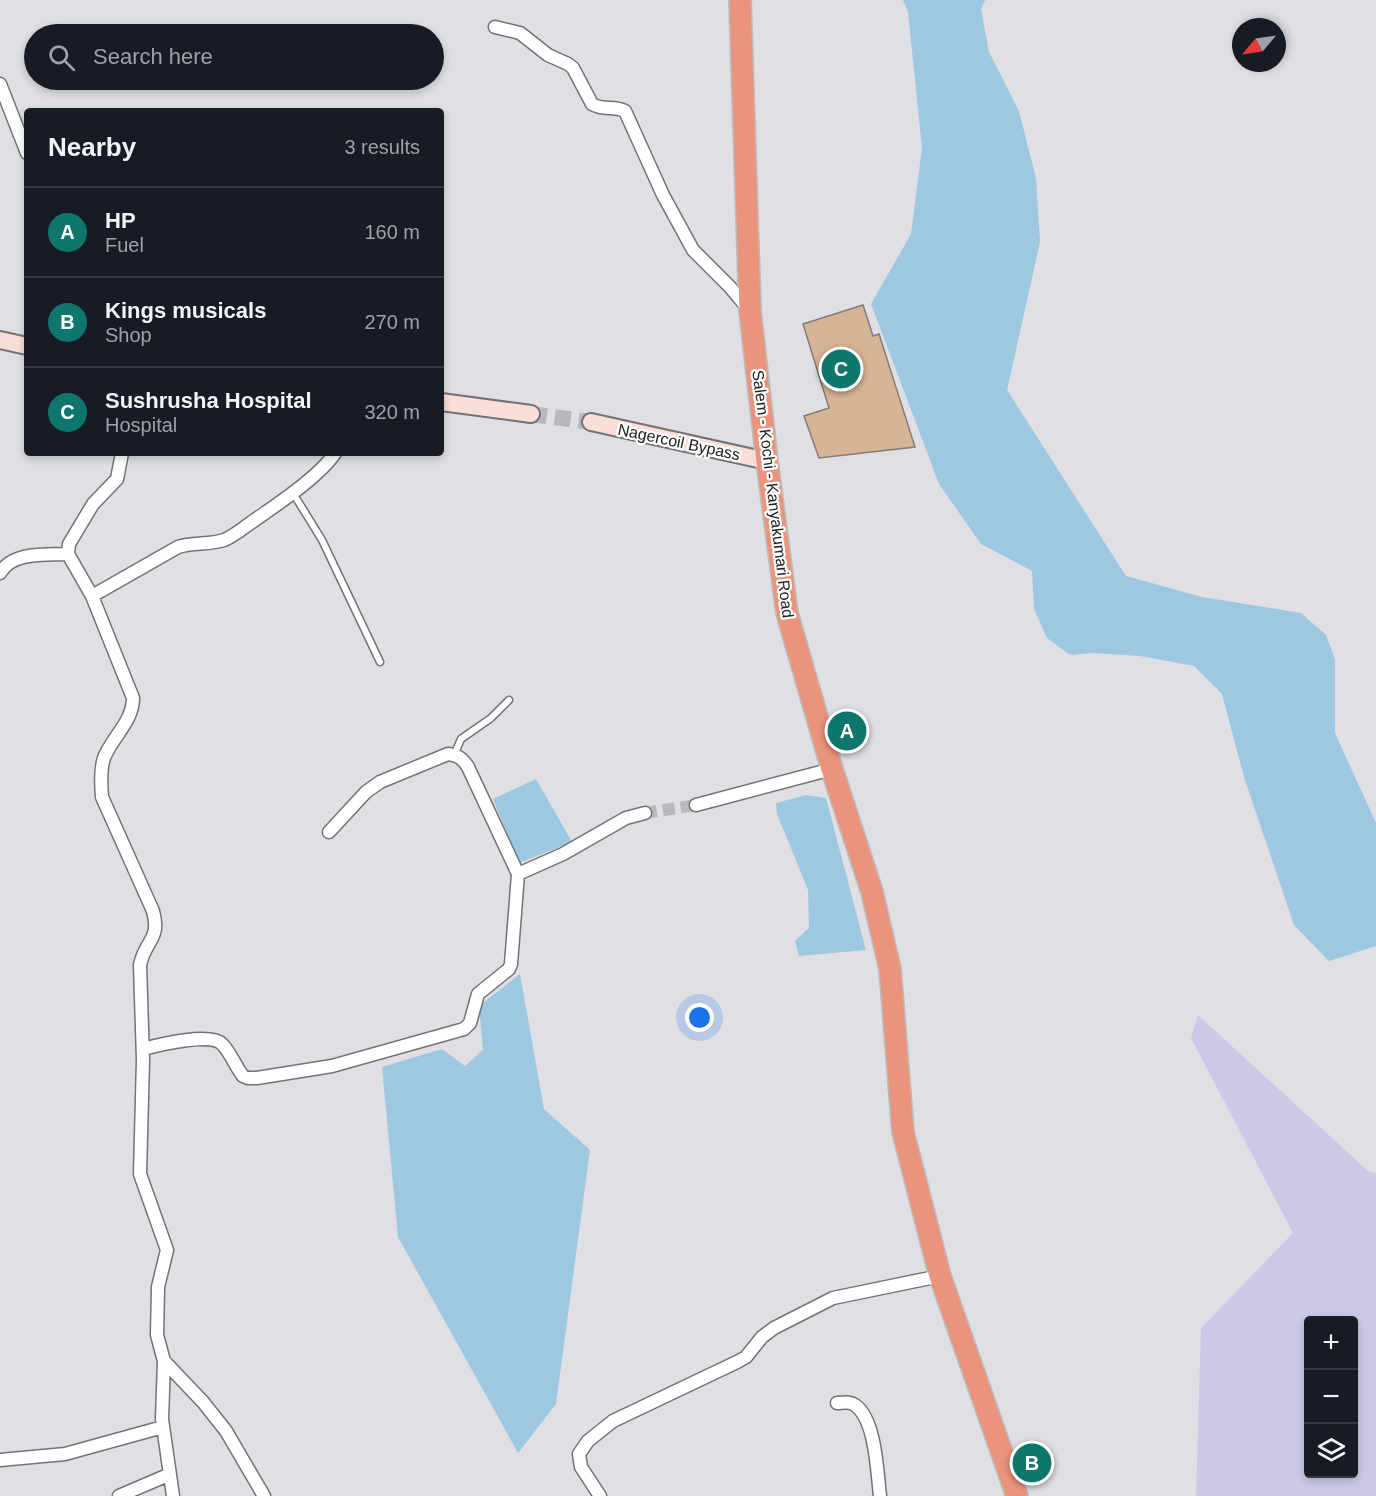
<!DOCTYPE html>
<meta charset="utf-8">
<style>
:root{--surface:#171b24;--page:#242831;--text:#f1f3f6;--muted:#9ea1a6;--line:#363941;--accent:#0f766e}
body{margin:0;font-family:Arial,sans-serif;background:var(--page);color:var(--text)}
.controls{position:absolute;right:18px;bottom:18px;display:grid;overflow:hidden;border-radius:6px;box-shadow:0 3px 9px #0003}
.controls button{width:54px;height:54px;display:grid;place-items:center;padding:0;border:0;border-bottom:2px solid var(--line);background:var(--surface);color:var(--text);font:30px sans-serif}
.compass{position:absolute;left:1232px;top:18px;width:54px;height:54px;border-radius:50%;background:var(--surface);box-shadow:0 3px 9px #0003;rotate:241deg}
.you{position:absolute;left:700px;top:1018px;width:21px;height:21px;margin:-15px;border:4px solid #fff;border-radius:50%;background:#1a73e8;box-shadow:0 0 0 9px #1a73e833}
.badge{display:grid;place-items:center;width:39px;height:39px;border-radius:50%;background:var(--accent);color:#fff;font-size:20px;font-weight:700}
.pin{position:absolute;translate:-50% -50%;border:3px solid #fff;box-shadow:0 2px 6px #0006}
.list{margin:0;padding:0;list-style:none}
h2{display:flex;justify-content:space-between;align-items:center;height:78px;margin:0;padding:0 24px;font-size:26px}
h2 small{font-size:20px;font-weight:400;color:var(--muted)}
.list li{display:grid;grid-template-columns:39px 1fr auto;gap:18px;align-items:center;box-sizing:border-box;height:90px;padding:0 24px;border-top:2px solid var(--line)}
.list b{display:block;font-size:22px;white-space:nowrap}
.list p{margin:0;font-size:20px;white-space:nowrap;color:var(--muted)}
.list em{font-size:20px;font-style:normal;color:var(--muted)}
.icon{flex:none;width:33px;height:33px;fill:none;stroke:currentColor;stroke-width:2;stroke-linecap:round;stroke-linejoin:round}
.map{position:relative;flex:none;width:1376px;height:1496px;overflow:hidden}
.search{position:absolute;background:var(--surface);box-shadow:0 3px 9px #0003;left:24px;top:24px;width:420px;height:66px;display:flex;align-items:center;gap:15px;box-sizing:border-box;padding:0 21px;border-radius:33px;color:var(--muted);font-size:22px}
.panel{position:absolute;background:var(--surface);box-shadow:0 3px 9px #0003;left:24px;top:108px;width:420px;height:348px;border-radius:6px}
.map>svg:first-child{display:block}
.green{fill:#cbc9e7;fill-rule:evenodd}
.water{fill:#9ec8e1}
.building{fill:#d8b497;stroke:#817c79;stroke-width:1.5}
.lines{fill:none;stroke-linecap:round;stroke-linejoin:round}
.street-tunnel{stroke:#b9b9bd;stroke-width:12;stroke-dasharray:12 6;stroke-linecap:butt}
.secondary-tunnel{stroke:#b9b9bd;stroke-width:16;stroke-dasharray:16 8;stroke-linecap:butt}
.lane-casing{stroke:#737377;stroke-width:9}
.street-casing{stroke:#737377;stroke-width:15}
.secondary-casing{stroke:#737377;stroke-width:20}
.highway-casing{stroke:#bcbcbd;stroke-width:24}
.lane{stroke:#fff;stroke-width:6}
.street{stroke:#fff;stroke-width:12}
.secondary{stroke:#f9dfd8;stroke-width:16}
.highway{stroke:#ea947d;stroke-width:21}
.labels{text-anchor:middle;dominant-baseline:central;stroke-width:4.5;stroke-linejoin:round;paint-order:stroke}
.street-label{font-size:16px;fill:#202022;stroke:#fff}
</style>
<div class="map">
<svg width="1376" height="1496" viewBox="0 0 1376 1496">
<rect width="100%" height="100%" fill="#dfdfe4"/>
<path class="green" d="M1198,1015L1368,1171L1376,1173V1496H1196L1201,1328L1293,1233L1191,1038ZM1308,1320H1354V1474H1308Z"/>
<path class="water" d="M903,0H985L981,9L989,52L1019,111L1036,178L1040,242L1007,390L1126,576L1202,597L1301,613L1326,635L1335,659V733L1376,823V946L1329,961L1294,925L1244,777L1222,694L1194,666L1140,656L1093,653L1070,655L1047,638L1034,609L1032,571L981,544L939,484L871,304L911,234L922,148L908,12Z
M536,779L572,842L519,863L493,799Z
M806,795L826,798L866,950L799,956L795,941L809,928L808,890L777,814L776,803Z
M520,974L544,1109L590,1150L556,1404L518,1453L398,1237L382,1067L442,1049L465,1066L483,1050L479,1006Z"/>
<path class="building" d="M863,305L873,336L879,334L915,447L819,458L804,416L829,408L803,324Z"/>
<g class="lines">
<path class="street-tunnel" d="M645,813L696,805"/>
<path class="secondary-tunnel" d="M531,414L591,422"/>
<defs>
<path id="lane" d="M293,493L322,540L380,662
M454,755L461,739L491,718L509,700"/>
<path id="street" d="M495,27L520,33L548,55L568,64L573,68L592,104C603,111 614,105 625,111L663,195L693,250L730,287L750,311
M0,84L27,153
M122,453L117,479L93,504L69,544L68,554L92,596L133,698C133,722 112,737 104,758C100,770 101,785 102,797L153,911C161,940 145,940 140,965L143,1060L140,1174L167,1250L158,1287L157,1335L164,1361L203,1402L226,1431L264,1496
M0,573C13,551 46,555 68,554
M92,596L178,547C193,542 209,545 224,540C234,536 243,528 252,522C276,505 319,477 335,453
M696,805L832,769
M329,832L366,792L380,782L448,754C458,755 463,759 468,767L518,874
M143,1049C158,1045 211,1032 222,1044C231,1053 235,1066 243,1076L248,1078H257L332,1066L464,1029L470,1023L478,994L509,969L511,964L518,874L563,854L626,818L645,813
M164,1361L162,1419L173,1496
M837,1403C843,1403 850,1401 855,1405C876,1420 877,1472 880,1496
M0,1460L65,1454L163,1427
M119,1496L168,1475
M600,1496L581,1467L579,1454L588,1441L613,1421L737,1362L746,1357L762,1337L774,1328L833,1298L940,1276"/>
<path id="secondary" d="M0,340L27,346
M441,402L531,414
M591,422L767,461"/>
<path id="highway" d="M740,0L750,311L767,461L787,613L832,769L872,892L890,969L903,1132L940,1276L1017,1496"/>
</defs>
<use href="#lane" class="lane-casing"/>
<use href="#street" class="street-casing"/>
<use href="#secondary" class="secondary-casing"/>
<use href="#highway" class="highway-casing"/>
<use href="#lane" class="lane"/>
<use href="#street" class="street"/>
<use href="#secondary" class="secondary"/>
<use href="#highway" class="highway"/>
</g>
<g class="labels">
<g class="street-label">
<text transform="translate(679 442) rotate(12)">Nagercoil Bypass</text>
<text transform="translate(773 494) rotate(83)">Salem - Kochi - Kanyakumari Road</text>
</g>
</g>
</svg>
<div class="controls">
<button>+</button>
<button>−</button>
<button><svg class="icon" aria-label="layers" viewBox="0 0 24 24"><path d="M12 4l9 5-9 5-9-5zM3 14l9 5 9-5"/></svg></button>
</div>
<svg class="compass" viewBox="-18 -18 36 36"><path d="M0-13l5 13h-10z" fill="#e53935"/><path d="M0 13l5-13h-10z" fill="#9ea1a6"/></svg>
<div class="you"></div>
<div class="pin badge" style="left:847px;top:731px">A</div>
<div class="pin badge" style="left:1032px;top:1463px">B</div>
<div class="pin badge" style="left:841px;top:369px">C</div>
<div class="search"><svg class="icon" aria-label="search" viewBox="0 0 24 24"><circle cx="10" cy="10" r="6"/><path d="M15 15l6 6"/></svg>Search here</div>
<section class="panel">
<h2>Nearby<small>3 results</small></h2>
<ul class="list">
<li><span class="badge">A</span><div><b>HP</b><p>Fuel</p></div><em>160 m</em></li>
<li><span class="badge">B</span><div><b>Kings musicals</b><p>Shop</p></div><em>270 m</em></li>
<li><span class="badge">C</span><div><b>Sushrusha Hospital</b><p>Hospital</p></div><em>320 m</em></li>
</ul>
</section>
</div>
